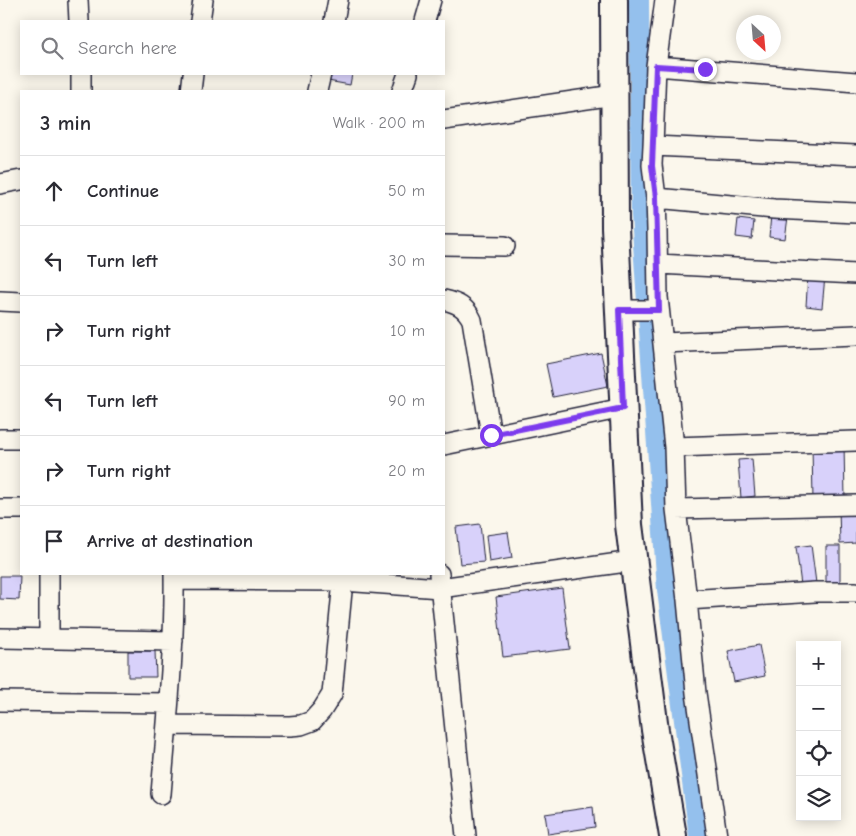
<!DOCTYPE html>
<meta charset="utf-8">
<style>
:root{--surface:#fff;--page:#f2f2f3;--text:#2b2b33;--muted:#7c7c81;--line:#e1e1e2}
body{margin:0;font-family:"Comic Neue",sans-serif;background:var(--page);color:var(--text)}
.controls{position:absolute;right:15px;bottom:15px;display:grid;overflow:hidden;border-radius:0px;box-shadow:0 2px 12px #0003}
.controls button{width:45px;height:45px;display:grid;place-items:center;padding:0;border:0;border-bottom:1px solid var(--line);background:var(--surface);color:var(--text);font:25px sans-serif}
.compass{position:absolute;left:736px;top:15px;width:45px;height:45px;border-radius:50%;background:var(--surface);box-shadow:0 2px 12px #0003;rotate:154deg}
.stop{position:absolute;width:15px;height:15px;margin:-11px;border:4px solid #7c3aed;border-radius:50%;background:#fff}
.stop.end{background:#7c3aed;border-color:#fff;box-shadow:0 1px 5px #0008}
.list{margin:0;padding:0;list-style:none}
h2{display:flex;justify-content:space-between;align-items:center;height:65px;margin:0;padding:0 20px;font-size:21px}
h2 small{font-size:16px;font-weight:400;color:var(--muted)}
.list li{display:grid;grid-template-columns:32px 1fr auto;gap:15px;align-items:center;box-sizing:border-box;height:70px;padding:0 20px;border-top:1px solid var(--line)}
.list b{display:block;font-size:19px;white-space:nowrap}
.list em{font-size:16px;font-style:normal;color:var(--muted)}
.icon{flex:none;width:28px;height:28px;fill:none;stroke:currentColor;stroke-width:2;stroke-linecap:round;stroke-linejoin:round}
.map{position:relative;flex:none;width:856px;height:836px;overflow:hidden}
.search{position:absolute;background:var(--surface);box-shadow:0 2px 12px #0003;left:20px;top:20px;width:425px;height:55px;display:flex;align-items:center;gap:12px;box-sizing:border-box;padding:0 18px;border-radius:0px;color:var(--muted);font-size:19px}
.panel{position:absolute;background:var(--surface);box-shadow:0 2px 12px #0003;left:20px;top:90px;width:425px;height:485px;border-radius:0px}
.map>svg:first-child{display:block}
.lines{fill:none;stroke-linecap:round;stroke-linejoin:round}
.canal{stroke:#94c0ed;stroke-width:20}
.building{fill:#d8d1fa;stroke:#22223b}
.street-casing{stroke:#22223b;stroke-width:22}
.secondary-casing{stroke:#22223b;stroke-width:30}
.street{stroke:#fbf7ec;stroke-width:19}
.secondary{stroke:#fbf7ec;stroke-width:26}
.route{stroke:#7c3aed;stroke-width:6}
</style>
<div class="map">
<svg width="856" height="836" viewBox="0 0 856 836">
<rect width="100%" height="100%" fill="#fbf7ec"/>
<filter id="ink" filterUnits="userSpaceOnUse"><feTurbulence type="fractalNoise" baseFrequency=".02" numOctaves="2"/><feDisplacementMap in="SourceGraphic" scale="10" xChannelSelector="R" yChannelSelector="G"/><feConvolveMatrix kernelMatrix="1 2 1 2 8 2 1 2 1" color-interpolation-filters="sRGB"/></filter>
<g filter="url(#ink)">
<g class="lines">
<path class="canal" d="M639,0L641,215L667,590L699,836"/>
</g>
<path class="building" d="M330,74H352L350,85L328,81Z
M771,215L788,217L785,239L769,237Z
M738,219L754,221L752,239L736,237Z
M808,275L825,276L822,308L806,306Z
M601,353L608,386L553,397L546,364Z
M844,443L845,501L813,502L812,444Z
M752,459L755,496L741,498L738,460Z
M856,507V543L840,544L839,508Z
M480,524L484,562L460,564L456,527Z
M508,532L512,558L489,562L486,535Z
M811,545L816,583L801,585L796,547Z
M826,546H840V582H826Z
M0,576H20L19,600L0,599Z
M562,588L570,649L503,657L496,597Z
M759,645L765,676L734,682L728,651Z
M128,651H155L156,677H128Z
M593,807L595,827L548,834L545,814Z"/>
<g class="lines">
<defs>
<path id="street" d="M78,0L79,21
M665,0L656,66L653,146L652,165L656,198L657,230L658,297L674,447L676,509L687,600L696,693L717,836
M200,21L203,0
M334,21L338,0
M425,21L431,0
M656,66L856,82
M81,74V91
M191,91L193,74
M317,91L321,74
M402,91L408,74
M444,120L614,95
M653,146L856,155
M0,184L21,180
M656,198L774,209L856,213
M444,245L505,246
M658,264L856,274
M444,300C457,303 466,307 472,320L491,435
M0,301L21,302
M619,310H659
M663,343L856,335
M0,439H21
M444,445L623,408
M674,447L856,441
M0,509H21
M676,509L856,505
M439,574L466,836
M174,580L343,581L440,588L633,561
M687,600L815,592H856
M0,638L173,641
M49,639V574
M0,701L168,703
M167,725L290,726L301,725L312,721L322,710L332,694L343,581
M161,794C167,720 175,647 174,574"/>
<path id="secondary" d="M614,0L615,227L629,525L655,730L673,836"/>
</defs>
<use href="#street" class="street-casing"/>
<use href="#secondary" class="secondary-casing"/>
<use href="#street" class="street"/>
<use href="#secondary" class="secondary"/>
</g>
</g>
<g class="lines" filter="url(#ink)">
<path class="route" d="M491,435L623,408L619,310H659L656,198L652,166L656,66L705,69"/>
</g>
</svg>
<div class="controls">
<button>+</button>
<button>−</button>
<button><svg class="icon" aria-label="locate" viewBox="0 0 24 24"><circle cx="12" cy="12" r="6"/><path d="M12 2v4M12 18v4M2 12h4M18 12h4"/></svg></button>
<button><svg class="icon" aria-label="layers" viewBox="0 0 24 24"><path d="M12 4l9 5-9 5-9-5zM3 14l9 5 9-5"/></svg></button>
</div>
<svg class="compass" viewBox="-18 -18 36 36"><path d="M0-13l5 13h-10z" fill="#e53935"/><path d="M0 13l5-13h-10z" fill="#7c7c81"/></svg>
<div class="stop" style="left:491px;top:435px"></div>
<div class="stop end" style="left:705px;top:69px"></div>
<div class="search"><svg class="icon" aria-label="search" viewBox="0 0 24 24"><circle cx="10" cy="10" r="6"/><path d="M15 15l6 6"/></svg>Search here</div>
<section class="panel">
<h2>3 min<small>Walk · 200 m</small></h2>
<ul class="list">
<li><svg class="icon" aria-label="ahead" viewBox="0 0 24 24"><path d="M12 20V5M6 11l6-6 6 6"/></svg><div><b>Continue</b></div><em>50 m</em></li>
<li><svg class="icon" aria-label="left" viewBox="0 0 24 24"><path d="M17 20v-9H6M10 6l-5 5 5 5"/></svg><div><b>Turn left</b></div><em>30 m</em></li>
<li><svg class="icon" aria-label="right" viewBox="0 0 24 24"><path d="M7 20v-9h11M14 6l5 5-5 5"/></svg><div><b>Turn right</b></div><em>10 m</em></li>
<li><svg class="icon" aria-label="left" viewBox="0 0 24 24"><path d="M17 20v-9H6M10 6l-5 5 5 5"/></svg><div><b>Turn left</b></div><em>90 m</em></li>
<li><svg class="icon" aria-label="right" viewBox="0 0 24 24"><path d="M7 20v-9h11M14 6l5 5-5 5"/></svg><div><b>Turn right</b></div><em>20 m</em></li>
<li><svg class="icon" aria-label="arrive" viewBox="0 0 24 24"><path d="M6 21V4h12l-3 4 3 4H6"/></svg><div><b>Arrive at destination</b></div></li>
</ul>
</section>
</div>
